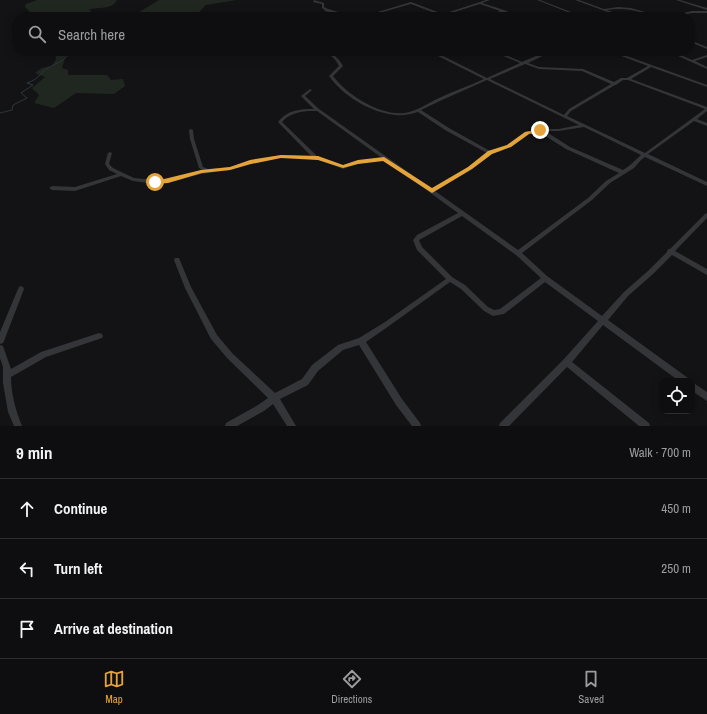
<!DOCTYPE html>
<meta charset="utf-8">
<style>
:root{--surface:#0e0e10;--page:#1c1c1e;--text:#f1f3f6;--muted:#9b9c9f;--line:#2e2e30;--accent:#e5a43a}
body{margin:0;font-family:"Archivo Narrow",sans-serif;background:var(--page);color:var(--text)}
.controls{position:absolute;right:12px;bottom:12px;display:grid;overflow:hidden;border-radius:8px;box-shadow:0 2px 10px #0003}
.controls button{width:36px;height:36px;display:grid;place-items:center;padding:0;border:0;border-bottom:1px solid var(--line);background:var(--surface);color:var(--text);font:20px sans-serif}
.stop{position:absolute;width:12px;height:12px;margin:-9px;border:3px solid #e5a43a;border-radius:50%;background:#fff}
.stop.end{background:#e5a43a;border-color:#fff;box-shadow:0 1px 4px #0008}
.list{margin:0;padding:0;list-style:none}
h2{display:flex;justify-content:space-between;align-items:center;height:52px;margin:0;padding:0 16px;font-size:17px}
h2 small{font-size:13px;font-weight:400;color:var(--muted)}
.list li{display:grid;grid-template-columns:26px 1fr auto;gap:12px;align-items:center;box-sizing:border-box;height:60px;padding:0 16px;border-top:1px solid var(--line)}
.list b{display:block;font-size:15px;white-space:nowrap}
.list em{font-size:13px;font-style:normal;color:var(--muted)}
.icon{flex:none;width:22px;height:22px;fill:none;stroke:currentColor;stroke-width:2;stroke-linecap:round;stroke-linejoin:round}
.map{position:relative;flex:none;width:707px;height:426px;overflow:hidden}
.search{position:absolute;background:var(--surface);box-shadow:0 2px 10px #0003;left:12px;right:12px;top:12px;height:44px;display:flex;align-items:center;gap:10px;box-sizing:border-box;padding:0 14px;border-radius:16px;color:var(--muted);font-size:15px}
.sheet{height:232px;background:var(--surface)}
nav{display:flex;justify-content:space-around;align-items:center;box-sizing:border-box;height:56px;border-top:1px solid var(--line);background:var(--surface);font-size:11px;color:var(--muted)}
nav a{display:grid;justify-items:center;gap:2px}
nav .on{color:var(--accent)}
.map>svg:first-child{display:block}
.green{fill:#202720}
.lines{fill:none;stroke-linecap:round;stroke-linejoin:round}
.stream{stroke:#2d363c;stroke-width:1}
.minor{fill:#343539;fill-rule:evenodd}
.route{fill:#e5a43a}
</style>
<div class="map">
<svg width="707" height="426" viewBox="0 0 707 426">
<rect width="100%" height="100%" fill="#131315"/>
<path class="green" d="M37,0H117C111,11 98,6 89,10L99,17H25L30,12L25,7L26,4Z
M159,0H237L206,5L194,17H138L136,14Z
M55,51H67L62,68L68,70V75H107L111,80L123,79L125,86L114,94L76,93L54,108L34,103L39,95L32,88L45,77L35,73L42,68L52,66L56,59Z"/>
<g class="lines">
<path class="stream" d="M0,113L12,110L13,105L27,98L21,93L33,85L27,83C41,78 38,74 48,68C55,63 67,61 70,51"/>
<path class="minor" d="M314,0L324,3V7L328,9L356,17H352L333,12L308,16V15L309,14L330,11H326L322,8V4L313,2Z
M486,0H490L482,3L504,10L519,17H515L502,12L491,17H487L500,11L480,4L445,15L449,17L442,16L435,17L440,15L411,4L365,17H361L411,2L443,14Z
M537,0H540L584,17H580Z
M575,0H579L604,9L618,7L631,8L645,12L658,17C653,17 648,15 643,13C631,9 619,8 607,10L625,17H621Z
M676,0H680L707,8V10Z
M692,11H707V13H692L672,17H667Z
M690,40L707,47V49L690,42Z
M303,51C320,50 334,49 343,66L333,76C347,95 380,116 405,113C417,111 428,103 439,98C454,91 469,86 484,79L428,51H433L487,78L520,63L491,51H496L522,62L524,61L548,51H553L528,63L539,67L583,69L614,82L621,78H627L648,66L608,51H613L707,85V87L651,67L631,79L707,107V111L697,119L707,123V126L694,121L648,154L707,182V186L645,157L641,160L634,168L610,183L592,200L522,253L547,276L602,316L624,292L649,270L667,252L668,249H670L705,214L707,213V218L675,251L707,269V275L672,255L653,274L628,296L608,320L688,378L689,381H679L603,325L572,362L649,423L650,426H639L567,367L509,426H499L500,423L564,359L598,321L545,282L504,314L493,316L484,311L461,289L450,282L389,326L366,342L402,399L420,423L421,426H412L396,405L359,345L343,350L318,371L308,385L280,399L296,426H287L273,404L264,411L237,426H225L226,423L258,405L268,398L227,358L211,339L185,288L174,260L175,258H179L191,287L217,335L233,354L275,393L302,379L312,365L338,345L359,338L385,322L446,279L417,250L413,240L417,235L458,213L385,160L359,163L343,169L317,159L281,157L251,163L230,170L201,174L168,183L155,184L133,181L121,176L75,191L52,190L49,188L52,186L75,187L117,174L109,170L105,164L108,153L110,152L112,153L109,164L113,168L134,178L155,180L168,179L202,170L199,168L190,139L189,130L191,129L193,130L194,139L203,167L208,169L230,167L250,161L281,155L311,156L278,122C287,110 300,109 314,109L301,96L310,89L312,90L305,96L319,109L432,189L468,167L487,153L445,130L418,112C411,114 403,116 396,115C371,113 343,96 329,76L339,66C331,50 319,52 304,53L302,52ZM525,64L539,69L582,71L611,84L569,109L564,115L490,79ZM487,80L579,125L559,129H540L525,132L507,145L490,151L449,128L421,110L442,100ZM623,80H628L705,109L645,153L567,116L571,111L615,85H616ZM308,111H317L382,158L358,161L343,165L316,156V155L282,122C289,114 298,112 308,111ZM584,127L641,155C635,160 630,166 623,170L570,147L545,131H559ZM539,132L566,149L619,173L606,181L588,198L518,250L435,191L472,169L492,154L511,147L529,134ZM462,216L516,255L541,278L500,309L494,310L488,307L465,285L452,277L422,247L419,240L421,239Z
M667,51H672L692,60L707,55V57L695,61L707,67V69Z
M21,286L23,287L24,289L4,341L3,343L0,344V332L18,289L19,287Z
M99,333L102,334L103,336L102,338L46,357L11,377C11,394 16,411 22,426H14L8,412L3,383V367L0,358V345L3,346L11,369L41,352Z
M692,382L707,392V401L692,391Z"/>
</g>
<path class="route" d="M540,129L542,132L529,134L511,147L492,154L472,169L432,193L383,161L358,164L343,168L318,160L281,158L251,164L230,170L202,173L168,183L155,184L152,182L201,170L230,167L250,160L281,155L318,156L343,165L358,160L384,157L432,188L468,167L488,151L507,145L525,132Z"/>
</svg>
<div class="controls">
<button><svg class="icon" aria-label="locate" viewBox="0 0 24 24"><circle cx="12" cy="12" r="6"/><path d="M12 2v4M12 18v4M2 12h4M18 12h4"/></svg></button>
</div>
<div class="stop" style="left:155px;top:182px"></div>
<div class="stop end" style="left:540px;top:130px"></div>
<div class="search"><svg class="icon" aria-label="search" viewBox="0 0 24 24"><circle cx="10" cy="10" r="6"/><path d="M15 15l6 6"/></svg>Search here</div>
</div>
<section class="sheet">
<h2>9 min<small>Walk · 700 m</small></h2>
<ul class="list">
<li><svg class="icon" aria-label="ahead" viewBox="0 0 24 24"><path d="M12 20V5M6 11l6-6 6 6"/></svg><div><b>Continue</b></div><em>450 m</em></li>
<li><svg class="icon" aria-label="left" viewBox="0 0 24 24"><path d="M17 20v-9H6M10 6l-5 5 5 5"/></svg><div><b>Turn left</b></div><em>250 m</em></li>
<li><svg class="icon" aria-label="arrive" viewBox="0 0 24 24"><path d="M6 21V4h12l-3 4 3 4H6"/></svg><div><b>Arrive at destination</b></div></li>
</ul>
</section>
<nav>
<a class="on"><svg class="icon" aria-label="map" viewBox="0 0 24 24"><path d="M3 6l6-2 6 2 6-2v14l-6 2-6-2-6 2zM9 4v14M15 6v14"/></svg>Map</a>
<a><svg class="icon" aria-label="directions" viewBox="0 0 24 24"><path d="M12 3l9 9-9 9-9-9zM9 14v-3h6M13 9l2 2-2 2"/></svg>Directions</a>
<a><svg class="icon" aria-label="saved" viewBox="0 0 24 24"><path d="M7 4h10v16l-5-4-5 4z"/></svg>Saved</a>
</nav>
